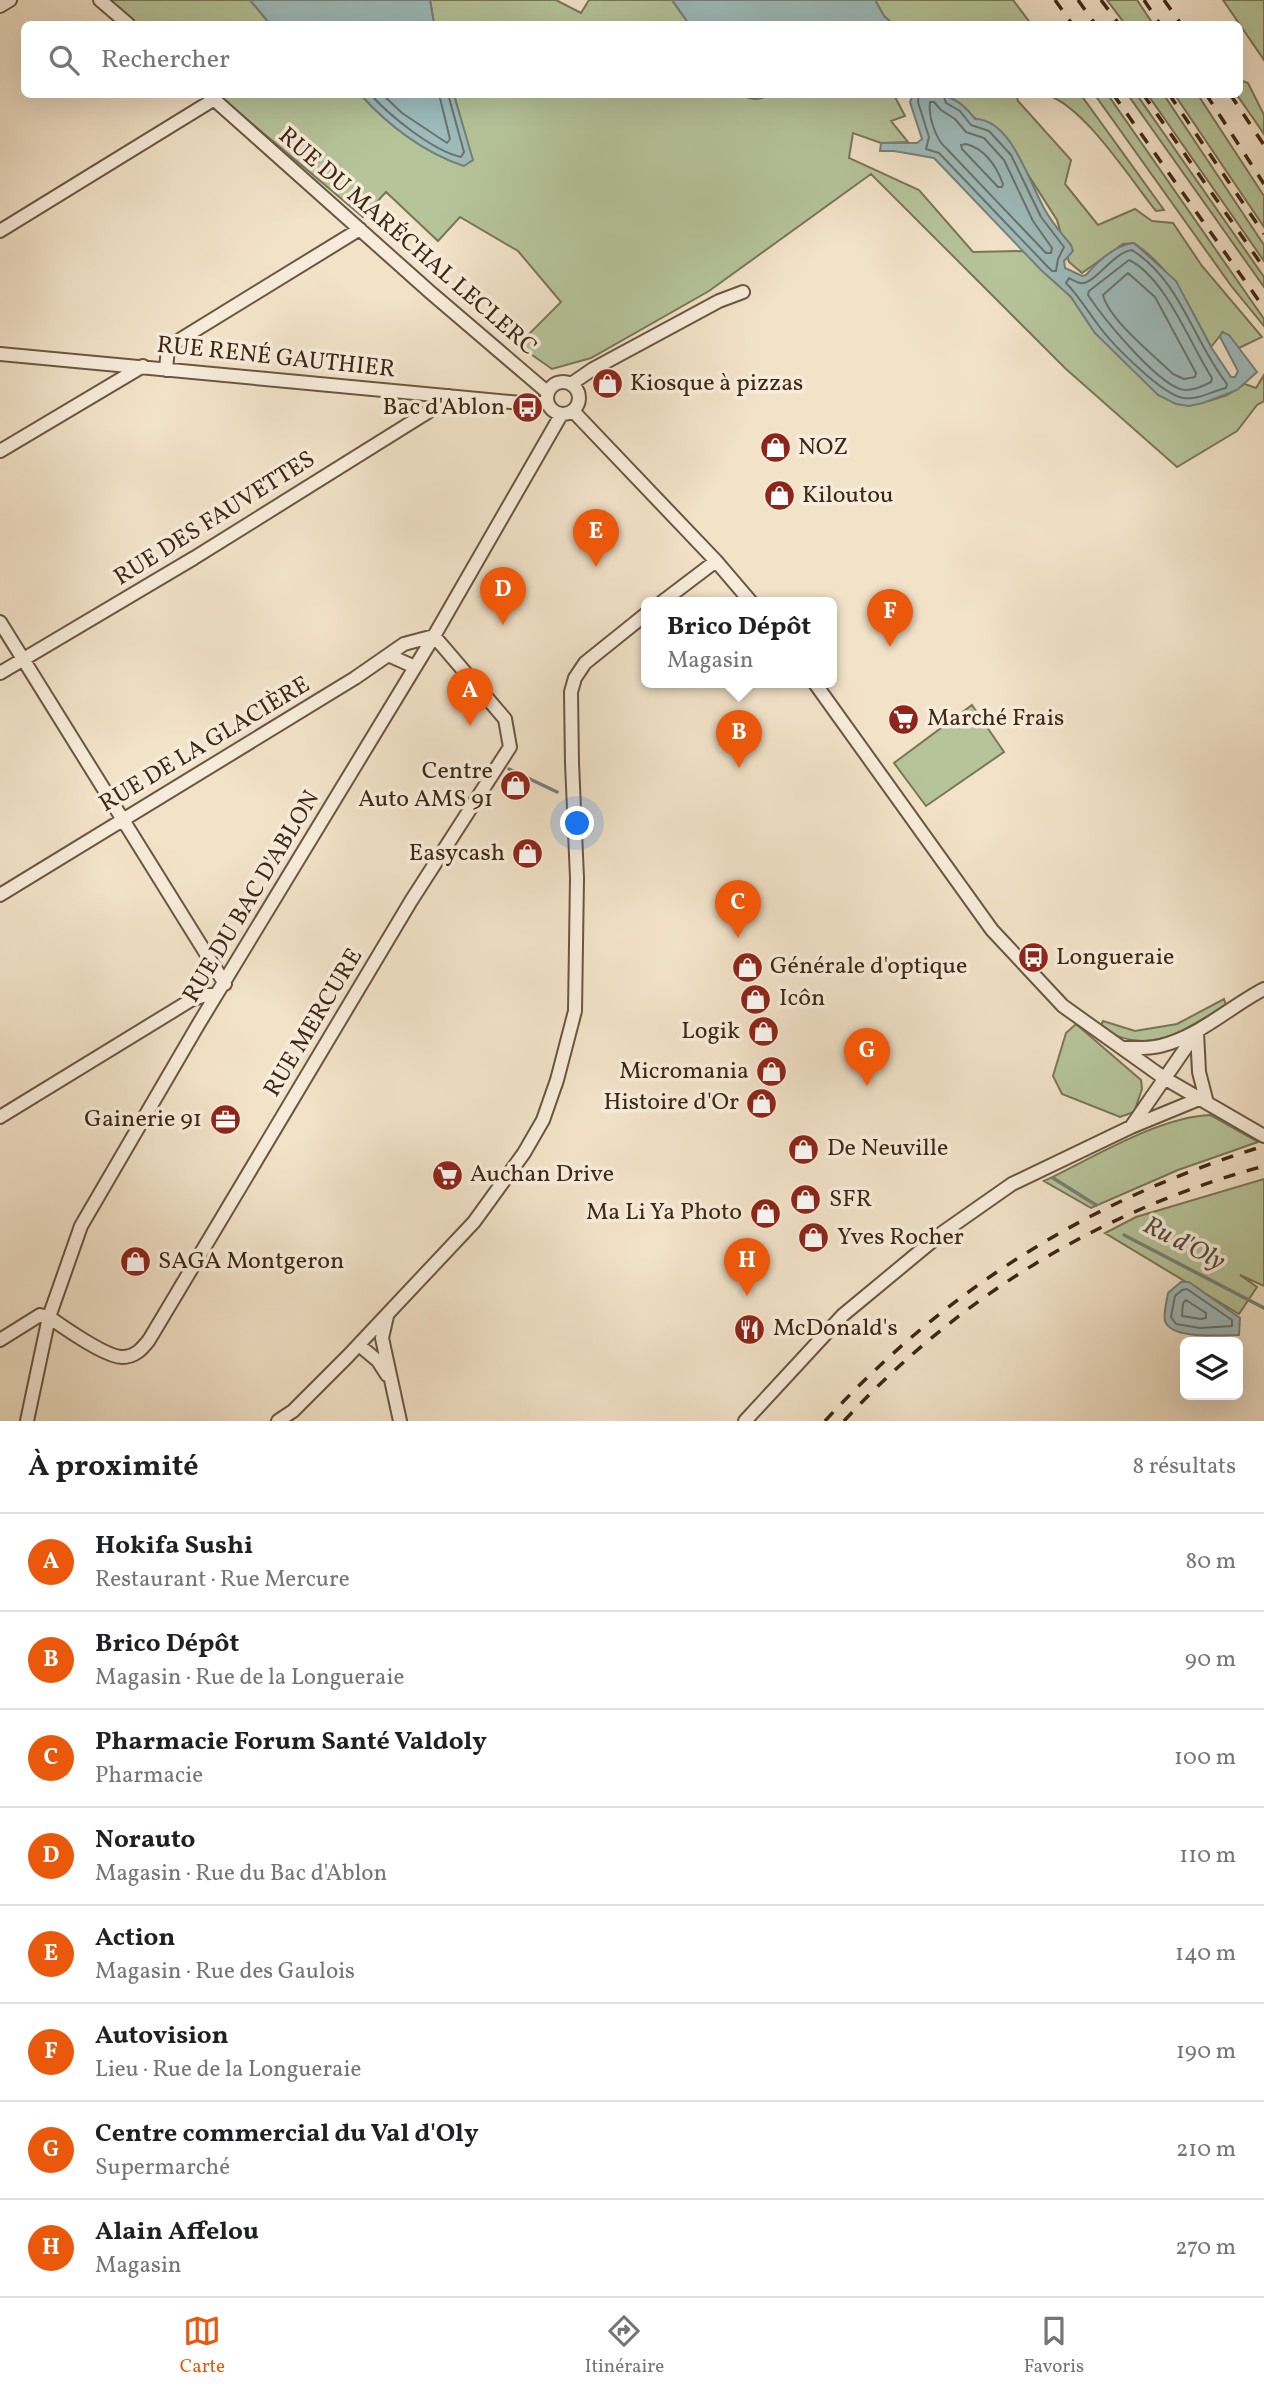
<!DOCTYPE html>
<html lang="fr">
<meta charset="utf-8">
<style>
:root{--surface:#fff;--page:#f2f2f2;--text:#202124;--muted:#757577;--line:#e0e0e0;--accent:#ea580c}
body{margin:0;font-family:Vollkorn,serif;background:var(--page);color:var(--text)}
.controls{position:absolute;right:21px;bottom:21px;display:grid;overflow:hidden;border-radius:10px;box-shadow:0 7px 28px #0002}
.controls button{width:63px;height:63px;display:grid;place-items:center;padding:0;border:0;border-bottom:2px solid var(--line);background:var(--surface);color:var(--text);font:35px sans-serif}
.you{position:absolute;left:578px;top:824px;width:24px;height:24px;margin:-18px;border:5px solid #fff;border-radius:50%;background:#1a73e8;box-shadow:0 0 0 10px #1a73e833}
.badge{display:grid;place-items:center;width:46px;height:46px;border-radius:50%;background:var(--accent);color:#fff;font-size:23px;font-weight:700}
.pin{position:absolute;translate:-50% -58px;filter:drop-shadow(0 2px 4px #0008)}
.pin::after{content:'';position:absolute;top:37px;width:24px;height:21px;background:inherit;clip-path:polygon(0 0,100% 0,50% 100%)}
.popup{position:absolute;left:641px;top:597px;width:196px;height:91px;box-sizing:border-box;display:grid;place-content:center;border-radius:10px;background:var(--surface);filter:drop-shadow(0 2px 5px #0005);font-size:23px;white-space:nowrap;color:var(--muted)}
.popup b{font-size:26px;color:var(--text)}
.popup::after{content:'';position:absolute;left:50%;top:100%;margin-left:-14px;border:14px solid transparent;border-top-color:var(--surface)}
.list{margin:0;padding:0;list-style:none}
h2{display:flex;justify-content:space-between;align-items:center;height:91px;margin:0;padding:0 28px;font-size:30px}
h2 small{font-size:23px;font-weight:400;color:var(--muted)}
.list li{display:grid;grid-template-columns:46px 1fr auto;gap:21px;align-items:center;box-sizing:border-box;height:98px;padding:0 28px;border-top:2px solid var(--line)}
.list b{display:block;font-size:26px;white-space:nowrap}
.list p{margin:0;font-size:23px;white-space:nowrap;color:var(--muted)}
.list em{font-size:23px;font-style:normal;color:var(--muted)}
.icon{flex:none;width:38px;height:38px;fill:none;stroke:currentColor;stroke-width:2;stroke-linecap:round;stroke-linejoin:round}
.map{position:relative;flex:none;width:1264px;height:1421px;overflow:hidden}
.search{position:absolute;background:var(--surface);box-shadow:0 7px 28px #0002;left:21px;right:21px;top:21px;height:77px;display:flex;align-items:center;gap:18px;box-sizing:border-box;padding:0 24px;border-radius:10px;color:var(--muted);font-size:26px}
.sheet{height:875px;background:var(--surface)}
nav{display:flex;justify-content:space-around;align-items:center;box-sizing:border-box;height:98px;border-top:2px solid var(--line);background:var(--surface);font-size:19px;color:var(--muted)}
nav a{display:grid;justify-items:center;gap:4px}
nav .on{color:var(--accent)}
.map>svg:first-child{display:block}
.green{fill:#b6c49a;stroke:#7a7658;stroke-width:2}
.water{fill:#9dbcbd;stroke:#77807a;stroke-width:2}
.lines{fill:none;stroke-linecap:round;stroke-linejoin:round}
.shore{stroke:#6e726a;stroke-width:2}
.stream{stroke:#77807a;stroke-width:3.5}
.minor-casing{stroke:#6c5642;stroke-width:16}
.minor{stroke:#f7ecdb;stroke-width:12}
.rail{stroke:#3f2716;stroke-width:3.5;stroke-dasharray:12 12;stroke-linecap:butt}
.labels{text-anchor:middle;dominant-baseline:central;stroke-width:7;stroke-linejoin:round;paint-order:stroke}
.street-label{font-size:24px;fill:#3f2716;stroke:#f7ecdb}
.poi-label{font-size:24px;fill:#3f2716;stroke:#f7ecdb;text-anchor:start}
.water-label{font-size:26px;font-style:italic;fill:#564c40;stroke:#f7ecdb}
</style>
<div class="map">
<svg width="1264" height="1421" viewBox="0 0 1264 1421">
<rect width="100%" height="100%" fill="#f2e2c8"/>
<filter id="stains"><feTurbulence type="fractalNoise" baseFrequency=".00286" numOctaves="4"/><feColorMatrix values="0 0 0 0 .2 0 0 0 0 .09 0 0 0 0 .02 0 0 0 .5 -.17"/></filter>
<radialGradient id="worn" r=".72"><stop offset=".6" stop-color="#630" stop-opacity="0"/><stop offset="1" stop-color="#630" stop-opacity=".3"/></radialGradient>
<path class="green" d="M105,0H250L270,24H134Z
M430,0H556L581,13L589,0H672L689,24H434Z
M875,0H1013L1031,24H893L884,16Z
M1107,0H1137L1153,24H1125Z
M1223,0H1264V60Z
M1240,80L1248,83L1264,115V134L1237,95L1240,94Z
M740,94C753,102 760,99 773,94L894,95L905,116L891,121L908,142L881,143L853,133L849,158L919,190L973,252L1024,251L1071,297L1095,333L1209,401L1227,395L1245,384L1256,388L1264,375V401L1257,405L1237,431L1177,467L1066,369L871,174L709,291L591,358L552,369L518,345L561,302L518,251L460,217L438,241L386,192L363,217L218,95H361C387,124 425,154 464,165L472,160L454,95Z
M945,95H1016L1018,101L1071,160L1065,184L1098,225L1135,209L1152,221L1173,223L1202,266L1262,337L1239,348L1223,332L1211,347C1189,305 1174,271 1134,243L1123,244L1082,273L1069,262L1057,220L1018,159L959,103Z
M1047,95H1081L1164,210L1156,211C1131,180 1084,106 1047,95Z
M1095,95H1108L1264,319V326L1232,287Z
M1128,95H1137L1264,277V287Z
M1148,95H1164L1264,245V261Z
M1175,95H1198L1264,196V227Z
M972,705L1004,752L926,806L894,763Z
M1224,999L1226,1005C1183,1030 1149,1059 1100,1027L1103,1021L1135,1031L1177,1024Z
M1076,1024L1141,1080L1142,1089L1134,1112L1120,1117L1062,1094L1053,1076L1066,1033Z
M1210,1115L1258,1142L1178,1170L1091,1208L1044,1181C1091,1159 1158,1117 1210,1115Z
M1264,1179V1286L1240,1275L1257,1287L1239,1314L1105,1233L1136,1217Z"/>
<path class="water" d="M250,0H430L434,24H270Z
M672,0H875L884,16L893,24H689Z
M361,95H454L473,160L464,166C424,153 388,125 361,95Z
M913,95C943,94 957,94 975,119C1012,119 1030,185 1045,210C1052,223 1062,234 1071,245L1073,251L1064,261L1065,268L1082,276L1086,275C1098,261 1115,245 1134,243L1176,281L1211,347L1231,377H1235L1238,371L1220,337L1222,332L1229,335L1257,372L1237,390L1203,403L1189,406L1176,404L1158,395L1095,333L1071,297L1041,270L934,158L894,151H880L881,143H917L922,139L910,102Z
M1181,1282H1189L1240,1318L1239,1335C1223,1335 1171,1340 1165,1321C1163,1313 1167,1301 1168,1293Z"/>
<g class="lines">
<path class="shore" d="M370,94C390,116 433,151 461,157L464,152L448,94
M382,94L402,113L447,143L450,139L439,94
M919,94L918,102L929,137L926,149L939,153L1046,265L1052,271H1056L1058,259L1064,247L1041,217L1011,155L989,131L971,125L960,111L946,103L943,94
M930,102H934L941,110L955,119L966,132L984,138L1004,160L1033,221L1052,248L1051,253H1046L946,148C936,140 928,116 930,102Z
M966,144C985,149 996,165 1003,184L1002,187H998L962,149L961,145Z
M1132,250C1181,281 1193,341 1227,384L1226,388C1212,391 1199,400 1184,398C1163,396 1112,344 1099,326C1088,312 1079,296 1066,283L1069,278C1073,280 1076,282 1080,283C1094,286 1113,252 1132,250Z
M1129,260C1165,277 1190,344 1212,378L1211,382C1201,387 1190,392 1180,389C1154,380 1103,318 1088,295L1089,291Z
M1128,273L1155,297L1196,373L1195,377L1184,379L1173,374C1154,355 1109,320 1103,295Z
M1187,1289L1232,1320V1326L1200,1328L1176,1324L1171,1317L1175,1296L1182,1290Z
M1186,1300L1206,1313V1318L1201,1319L1182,1316L1183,1303Z"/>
<path class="stream" d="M509,769L557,792
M1053,1178L1096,1205
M1124,1235L1264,1308"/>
<defs>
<path id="minor" d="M100,0L128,24
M0,6L10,0
M208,94L430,292L547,392
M0,231L213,100
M0,354L521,403L537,404L547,401
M166,370L168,347L360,229
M547 398a16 16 0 1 1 32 0a16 16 0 1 1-32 0Z
M571,384L593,369L719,301L743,292
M573,411L716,561L751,602
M0,451L143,366
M662,602L716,561
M0,622L225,984
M388,655L415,667
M0,673L194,558L428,412L449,396
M814,682L992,930L1063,1006L1164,1078L1264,1136
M0,895L355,678L404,644L434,636L505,719L510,747L411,901L149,1340C142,1349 135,1357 122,1357C106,1357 63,1327 49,1317
M1197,1032L1199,1072L1207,1103
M1122,1048C1134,1048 1148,1049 1160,1046C1199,1037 1229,1007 1264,989
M0,1117L191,1000L205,995H216
M1131,1127L1196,1033
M387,1316L382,1338L400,1421
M0,1340L40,1315L49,1317
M359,1345L378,1361L387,1375
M27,1421L49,1317L81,1226L198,1025L434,636L561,415
M278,1421L293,1411L348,1356L474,1222L524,1153L543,1120L557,1080L575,1011L577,878L572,763L571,692L575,678L585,663L646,614
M745,1421L843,1315L942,1233L1012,1184L1131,1127L1199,1099"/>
</defs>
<use href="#minor" class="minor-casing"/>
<use href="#minor" class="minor"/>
<path class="rail" d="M1055,0L1072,24
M1078,0L1095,24
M1101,0L1119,24
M1144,0L1160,24
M1164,0L1181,24
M1113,94L1264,308
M1143,94L1264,268
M1169,94L1264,234
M1206,94L1264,184
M1230,94L1264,145
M825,1421C947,1288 1091,1199 1264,1146
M844,1421C960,1296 1099,1211 1264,1166"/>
</g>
<defs>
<symbol id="shop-disc" viewBox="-11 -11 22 22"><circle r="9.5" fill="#8f2418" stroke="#f7ecdb"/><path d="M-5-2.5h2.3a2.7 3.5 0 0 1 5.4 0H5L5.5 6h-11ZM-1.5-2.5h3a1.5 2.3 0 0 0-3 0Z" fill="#fff"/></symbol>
<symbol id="bus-disc" viewBox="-11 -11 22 22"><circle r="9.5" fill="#8f2418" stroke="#f7ecdb"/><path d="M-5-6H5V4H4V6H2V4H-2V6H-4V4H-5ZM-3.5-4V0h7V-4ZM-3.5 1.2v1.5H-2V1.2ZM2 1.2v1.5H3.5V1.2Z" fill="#fff"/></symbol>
<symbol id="supermarket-disc" viewBox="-11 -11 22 22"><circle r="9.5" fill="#8f2418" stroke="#f7ecdb"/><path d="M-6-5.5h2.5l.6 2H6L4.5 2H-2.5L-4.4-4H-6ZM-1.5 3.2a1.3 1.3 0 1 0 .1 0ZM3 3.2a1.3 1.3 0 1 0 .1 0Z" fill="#fff"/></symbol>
<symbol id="office-disc" viewBox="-11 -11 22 22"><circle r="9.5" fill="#8f2418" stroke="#f7ecdb"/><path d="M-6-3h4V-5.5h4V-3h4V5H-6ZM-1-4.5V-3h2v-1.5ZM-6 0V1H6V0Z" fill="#fff"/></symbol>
<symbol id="restaurant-disc" viewBox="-11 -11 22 22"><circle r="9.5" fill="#8f2418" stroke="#f7ecdb"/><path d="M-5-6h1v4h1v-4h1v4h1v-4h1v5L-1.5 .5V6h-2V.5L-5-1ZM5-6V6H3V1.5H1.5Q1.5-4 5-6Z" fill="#fff"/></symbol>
</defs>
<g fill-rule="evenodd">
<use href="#shop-disc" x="590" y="366" width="35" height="35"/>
<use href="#bus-disc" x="510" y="390" width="35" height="35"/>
<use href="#shop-disc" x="758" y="430" width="35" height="35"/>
<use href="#shop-disc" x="762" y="478" width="35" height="35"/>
<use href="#supermarket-disc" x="886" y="702" width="35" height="35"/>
<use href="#shop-disc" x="498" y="768" width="35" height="35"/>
<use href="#shop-disc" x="510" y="836" width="35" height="35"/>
<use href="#bus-disc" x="1016" y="940" width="35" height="35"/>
<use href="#shop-disc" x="730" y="950" width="35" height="35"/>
<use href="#shop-disc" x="738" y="982" width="35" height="35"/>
<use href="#shop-disc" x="746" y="1014" width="35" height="35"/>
<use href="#shop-disc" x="754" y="1054" width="35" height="35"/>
<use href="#shop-disc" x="744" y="1086" width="35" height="35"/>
<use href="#office-disc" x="208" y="1102" width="35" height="35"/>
<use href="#shop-disc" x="786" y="1132" width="35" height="35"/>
<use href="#supermarket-disc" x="430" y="1158" width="35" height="35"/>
<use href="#shop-disc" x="788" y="1182" width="35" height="35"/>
<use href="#shop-disc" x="748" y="1196" width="35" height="35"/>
<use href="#shop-disc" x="796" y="1220" width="35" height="35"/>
<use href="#shop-disc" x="118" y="1244" width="35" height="35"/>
<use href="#restaurant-disc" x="732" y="1312" width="35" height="35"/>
</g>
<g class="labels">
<g class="street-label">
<text transform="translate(407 242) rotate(41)">RUE DU MARÉCHAL LECLERC</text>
<text transform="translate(276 358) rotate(6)">RUE RENÉ GAUTHIER</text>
<text transform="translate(215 519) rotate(-32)">RUE DES FAUVETTES</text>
<text transform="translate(205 745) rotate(-31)">RUE DE LA GLACIÈRE</text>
<text transform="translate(252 897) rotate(-59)">RUE DU BAC D'ABLON</text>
<text transform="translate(314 1023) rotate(-59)">RUE MERCURE</text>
</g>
<g class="poi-label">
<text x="630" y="384">Kiosque à pizzas</text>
<text x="505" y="408" text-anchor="end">Bac d'Ablon</text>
<text x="798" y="448">NOZ</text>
<text x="802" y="496">Kiloutou</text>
<text x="927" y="719">Marché Frais</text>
<text x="493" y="772" text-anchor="end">Centre<tspan x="493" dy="28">Auto AMS 91</tspan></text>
<text x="505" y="854" text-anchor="end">Easycash</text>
<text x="1056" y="958">Longueraie</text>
<text x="770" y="967">Générale d'optique</text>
<text x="779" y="999">Icôn</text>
<text x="740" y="1032" text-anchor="end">Logik</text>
<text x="749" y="1072" text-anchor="end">Micromania</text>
<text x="739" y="1103" text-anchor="end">Histoire d'Or</text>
<text x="202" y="1120" text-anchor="end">Gainerie 91</text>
<text x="827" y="1149">De Neuville</text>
<text x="470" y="1175">Auchan Drive</text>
<text x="829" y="1200">SFR</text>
<text x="742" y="1213" text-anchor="end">Ma Li Ya Photo</text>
<text x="837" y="1238">Yves Rocher</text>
<text x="158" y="1262">SAGA Montgeron</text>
<text x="773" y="1329">McDonald's</text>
</g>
<g class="water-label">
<text transform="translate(1184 1244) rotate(27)">Ru d'Oly</text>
</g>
</g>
<rect width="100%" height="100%" filter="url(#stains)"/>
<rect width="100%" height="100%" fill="url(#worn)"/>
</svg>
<div class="controls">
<button><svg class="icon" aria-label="layers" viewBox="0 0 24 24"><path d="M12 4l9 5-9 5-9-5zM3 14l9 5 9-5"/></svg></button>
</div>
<div class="you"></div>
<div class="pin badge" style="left:470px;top:726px">A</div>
<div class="pin badge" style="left:739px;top:768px">B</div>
<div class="popup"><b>Brico Dépôt</b>Magasin</div>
<div class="pin badge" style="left:738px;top:938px">C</div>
<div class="pin badge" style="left:503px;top:625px">D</div>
<div class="pin badge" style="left:596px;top:567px">E</div>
<div class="pin badge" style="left:890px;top:647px">F</div>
<div class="pin badge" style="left:867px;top:1086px">G</div>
<div class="pin badge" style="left:747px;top:1296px">H</div>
<div class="search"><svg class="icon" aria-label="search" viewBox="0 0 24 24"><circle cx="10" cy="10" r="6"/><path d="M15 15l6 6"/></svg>Rechercher</div>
</div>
<section class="sheet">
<h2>À proximité<small>8 résultats</small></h2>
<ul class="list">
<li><span class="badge">A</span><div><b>Hokifa Sushi</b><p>Restaurant · Rue Mercure</p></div><em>80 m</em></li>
<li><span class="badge">B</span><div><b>Brico Dépôt</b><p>Magasin · Rue de la Longueraie</p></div><em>90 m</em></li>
<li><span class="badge">C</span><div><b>Pharmacie Forum Santé Valdoly</b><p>Pharmacie</p></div><em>100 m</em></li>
<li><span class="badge">D</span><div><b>Norauto</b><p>Magasin · Rue du Bac d'Ablon</p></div><em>110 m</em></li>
<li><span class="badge">E</span><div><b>Action</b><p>Magasin · Rue des Gaulois</p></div><em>140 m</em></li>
<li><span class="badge">F</span><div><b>Autovision</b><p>Lieu · Rue de la Longueraie</p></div><em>190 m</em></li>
<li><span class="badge">G</span><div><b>Centre commercial du Val d'Oly</b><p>Supermarché</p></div><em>210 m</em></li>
<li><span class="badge">H</span><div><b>Alain Affelou</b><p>Magasin</p></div><em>270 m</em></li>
</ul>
</section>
<nav>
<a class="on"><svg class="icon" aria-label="map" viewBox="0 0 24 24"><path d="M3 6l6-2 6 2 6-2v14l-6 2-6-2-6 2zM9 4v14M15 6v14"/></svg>Carte</a>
<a><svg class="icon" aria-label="directions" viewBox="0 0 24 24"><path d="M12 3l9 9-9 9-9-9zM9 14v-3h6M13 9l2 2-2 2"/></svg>Itinéraire</a>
<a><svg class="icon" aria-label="saved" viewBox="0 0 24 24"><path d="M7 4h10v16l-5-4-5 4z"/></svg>Favoris</a>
</nav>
